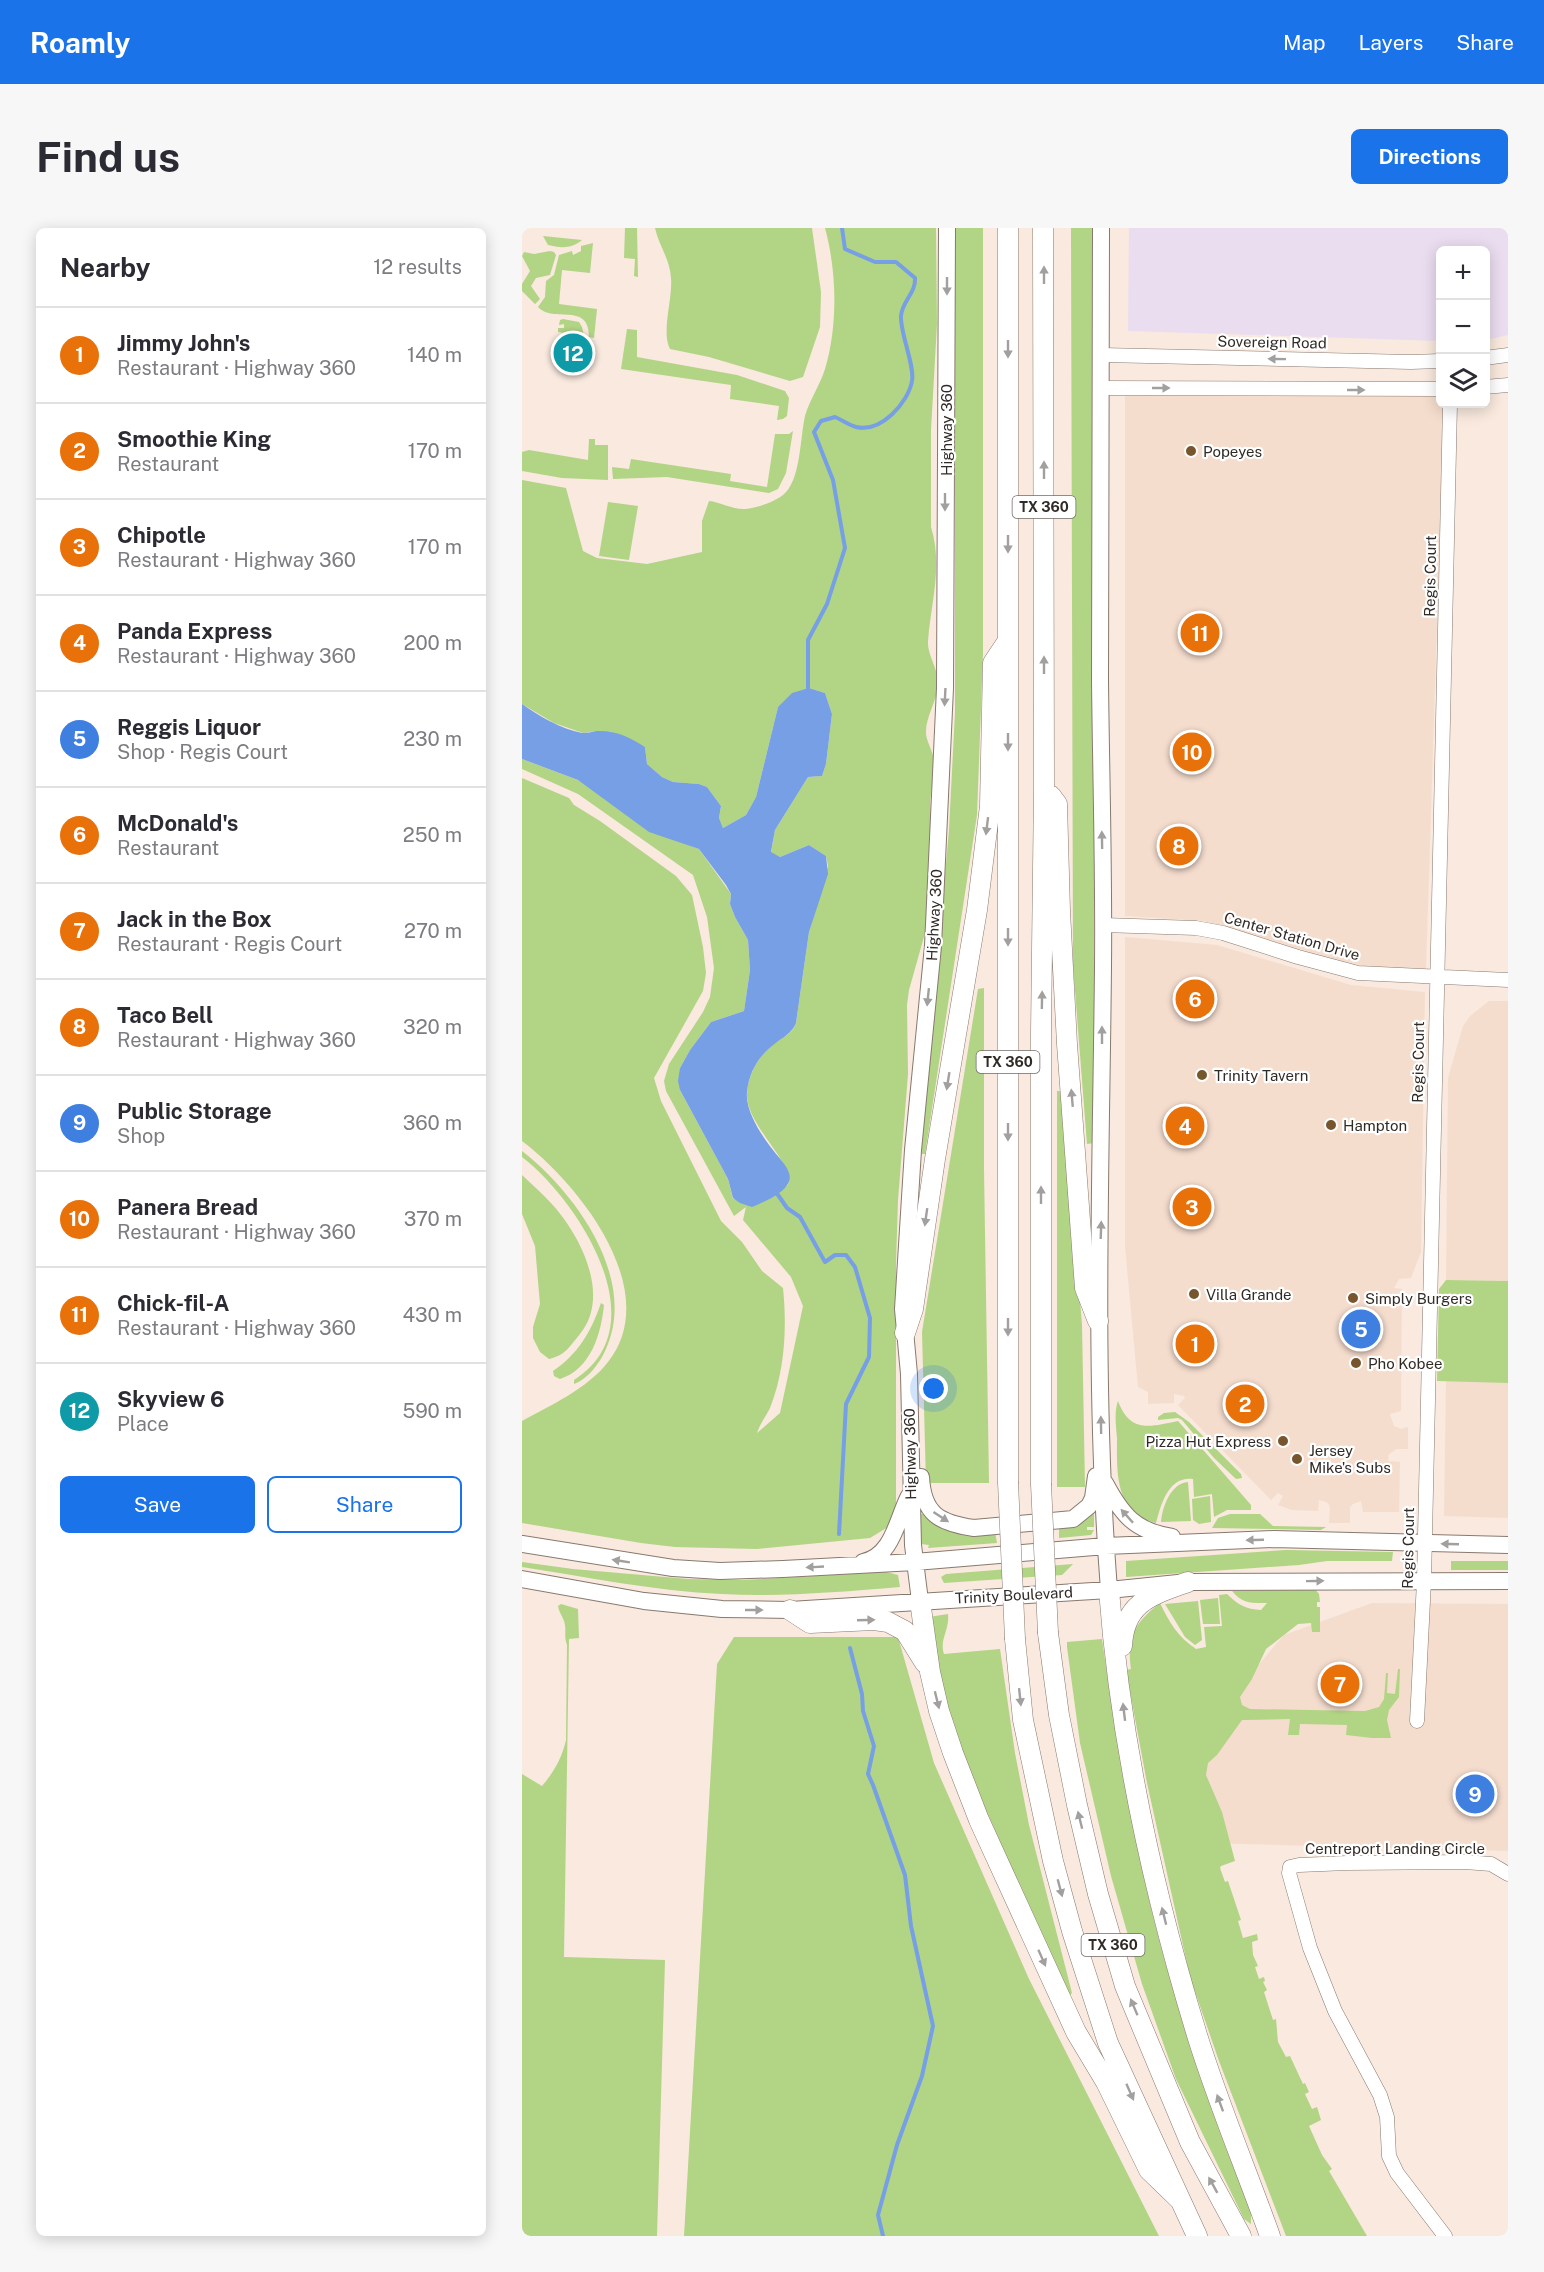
<!DOCTYPE html>
<meta charset="utf-8">
<style>
:root{--surface:#fff;--page:#f7f7f7;--text:#2b2b33;--muted:#7c7c81;--line:#e1e1e2;--accent:#1a73e8}
body{margin:0;font-family:"Public Sans",sans-serif;background:var(--page);color:var(--text)}
.controls{position:absolute;right:18px;top:18px;display:grid;overflow:hidden;border-radius:9px;box-shadow:0 3px 15px #0003}
.controls button{width:54px;height:54px;display:grid;place-items:center;padding:0;border:0;border-bottom:2px solid var(--line);background:var(--surface);color:var(--text);font:30px sans-serif}
.you{position:absolute;left:412px;top:1161px;width:21px;height:21px;margin:-15px;border:4px solid #fff;border-radius:50%;background:#1a73e8;box-shadow:0 0 0 9px #1a73e833}
.badge{display:grid;place-items:center;width:39px;height:39px;border-radius:50%;background:var(--accent);color:#fff;font-size:20px;font-weight:700}
.pin{position:absolute;translate:-50% -50%;border:3px solid #fff;box-shadow:0 2px 6px #0006}
.list{margin:0;padding:0;list-style:none}
h2{display:flex;justify-content:space-between;align-items:center;height:78px;margin:0;padding:0 24px;font-size:26px}
h2 small{font-size:20px;font-weight:400;color:var(--muted)}
.list li{display:grid;grid-template-columns:39px 1fr auto;gap:18px;align-items:center;box-sizing:border-box;height:96px;padding:0 24px;border-top:2px solid var(--line)}
.list b{display:block;font-size:22px;white-space:nowrap}
.list p{margin:0;font-size:20px;white-space:nowrap;color:var(--muted)}
.list em{font-size:20px;font-style:normal;color:var(--muted)}
.actions{display:flex;gap:12px;padding:18px 24px}
.actions a{flex:1;padding:14px 0;border:2px solid var(--accent);border-radius:9px;text-align:center;font-size:21px;color:var(--accent)}
.actions .main{background:var(--accent);color:#fff}
.icon{flex:none;width:33px;height:33px;fill:none;stroke:currentColor;stroke-width:2;stroke-linecap:round;stroke-linejoin:round}
.map{position:relative;flex:none;width:986px;height:2008px;overflow:hidden;border-radius:9px}
header{display:flex;align-items:center;gap:36px;box-sizing:border-box;height:84px;padding:0 30px;background:var(--accent);color:#fff}
header strong{font-size:28px}
nav{display:flex;gap:33px;margin-inline-start:auto;font-size:21px}
.intro{display:flex;align-items:center;justify-content:space-between;box-sizing:border-box;height:144px;padding:0 36px}
h1{margin:0;font-size:42px}
.button{padding:15px 27px;border-radius:9px;background:var(--accent);color:#fff;font-size:21px;font-weight:700}
main{display:flex;gap:36px;padding:0 36px}
aside{flex:1;background:var(--surface);border-radius:9px;box-shadow:0 3px 15px #0003}
.map>svg:first-child{display:block}
.built{fill:#f5ddce}
.industrial{fill:#eaddf0}
.green{fill:#b2d485}
.water{fill:#769fe6}
.lines{fill:none;stroke-linecap:round;stroke-linejoin:round}
.stream{stroke:#769fe6;stroke-width:4}
.minor-casing{stroke:#88796f;stroke-width:15}
.major-casing{stroke:#88796f;stroke-width:18}
.highway-casing{stroke:#88796f;stroke-width:21}
.minor{stroke:#fff;stroke-width:14}
.major{stroke:#fff;stroke-width:16}
.highway{stroke:#fff;stroke-width:20}
.highway-bridge-casing{stroke:#88796f;stroke-width:21;stroke-linecap:butt}
.highway-bridge{stroke:#fff;stroke-width:20}
.oneway{fill:#a2a09e}
.poi-dot{fill:#77552d;stroke:#fff;stroke-width:2}
.labels{text-anchor:middle;dominant-baseline:central;stroke-width:4.5;stroke-linejoin:round;paint-order:stroke}
.shield{fill:#fff;stroke:#6f6b68;stroke-width:1.5}
.shield-label{font-size:14px;font-weight:bold;fill:#312b27}
.street-label{font-size:15px;fill:#312b27;stroke:#fff}
.poi-label{font-size:15px;fill:#312b27;stroke:#fff;text-anchor:start}
</style>
<header>
<strong>Roamly</strong>
<nav><a>Map</a><a>Layers</a><a>Share</a></nav>
</header>
<div class="intro"><h1>Find us</h1><a class="button">Directions</a></div>
<main>
<aside>
<h2>Nearby<small>12 results</small></h2>
<ul class="list">
<li><span class="badge" style="background:#e8710a">1</span><div><b>Jimmy John's</b><p>Restaurant · Highway 360</p></div><em>140 m</em></li>
<li><span class="badge" style="background:#e8710a">2</span><div><b>Smoothie King</b><p>Restaurant</p></div><em>170 m</em></li>
<li><span class="badge" style="background:#e8710a">3</span><div><b>Chipotle</b><p>Restaurant · Highway 360</p></div><em>170 m</em></li>
<li><span class="badge" style="background:#e8710a">4</span><div><b>Panda Express</b><p>Restaurant · Highway 360</p></div><em>200 m</em></li>
<li><span class="badge" style="background:#3f7fe0">5</span><div><b>Reggis Liquor</b><p>Shop · Regis Court</p></div><em>230 m</em></li>
<li><span class="badge" style="background:#e8710a">6</span><div><b>McDonald's</b><p>Restaurant</p></div><em>250 m</em></li>
<li><span class="badge" style="background:#e8710a">7</span><div><b>Jack in the Box</b><p>Restaurant · Regis Court</p></div><em>270 m</em></li>
<li><span class="badge" style="background:#e8710a">8</span><div><b>Taco Bell</b><p>Restaurant · Highway 360</p></div><em>320 m</em></li>
<li><span class="badge" style="background:#3f7fe0">9</span><div><b>Public Storage</b><p>Shop</p></div><em>360 m</em></li>
<li><span class="badge" style="background:#e8710a">10</span><div><b>Panera Bread</b><p>Restaurant · Highway 360</p></div><em>370 m</em></li>
<li><span class="badge" style="background:#e8710a">11</span><div><b>Chick-fil-A</b><p>Restaurant · Highway 360</p></div><em>430 m</em></li>
<li><span class="badge" style="background:#0f9aa8">12</span><div><b>Skyview 6</b><p>Place</p></div><em>590 m</em></li>
</ul>
<div class="actions"><a class="main">Save</a><a>Share</a></div>
</aside>
<div class="map">
<svg width="986" height="2008" viewBox="0 0 986 2008">
<rect width="100%" height="100%" fill="#f9e9de"/>
<path class="built" d="M603,168H918V176H922L904,741L847,739L807,730L682,693L603,688Z
M603,709L695,717L829,757L903,764L899,1024L889,1050L877,1051L872,1060L880,1061L879,1183L868,1186L872,1198L879,1201L886,1199V1221H875L867,1226L866,1233L878,1234L877,1284H841L839,1273L831,1276L828,1279V1295H807L808,1279L806,1275L801,1273L797,1272L796,1283L770,1282L756,1277L761,1268L756,1265L749,1272L656,1177L663,1170L662,1168L652,1166V1175L626,1176V1164L616,1159L603,1018Z
M967,773H986V1053L924,1052L926,850L941,798L948,788Z
M924,1152L986,1155V1290L922,1288Z
M850,1375L986,1376V1623L679,1615L660,1562L714,1463L762,1407Z"/>
<path class="industrial" d="M607,0H986V107L964,112L963,22H918V113L606,103Z"/>
<path class="green" d="M103,0H115L116,49L112,48L113,31L102,30Z
M133,0H290L299,64L298,99L281,149L268,153L187,129L148,121C139,104 151,70 149,50C148,31 137,18 133,0Z
M303,0H414L415,96L409,202V299C421,338 409,374 406,413C405,426 415,439 416,453C417,471 403,488 404,506C405,515 411,523 412,532C413,551 406,569 409,587L412,590L405,698L387,762L385,777L386,846L376,972L374,1035V1283L366,1299L348,1310L235,1321L153,1319L119,1315L0,1295V1193C29,1177 65,1161 86,1134C142,1063 57,956 0,913V550L47,570L52,577L78,593L154,648L170,667L181,719L184,745L181,763L132,850L139,873L199,993L220,1014L240,1043L261,1060C265,1099 263,1143 248,1180C244,1188 238,1196 235,1205L258,1185L281,1078L269,1049L221,992L224,979L212,988L144,863L142,853L147,836L181,784L188,769L192,740L185,689L171,647L56,566L0,541V531L56,552L158,614L177,621L209,666L208,676L213,689L226,712L228,742L222,783L189,794L168,822L158,840V862L206,951L211,971L255,966L266,957C273,934 224,898 225,866C226,845 238,826 254,814C263,808 270,806 274,795L287,704L306,638L304,628L287,617L258,629L249,625L253,602L286,549L300,548L304,536L310,486L303,465L287,460L256,479L234,569L224,587L201,600L197,590L199,578L185,559L177,556L151,554L140,549L125,536L123,519L75,503L61,505L32,495L0,476V252L44,260L61,323L75,330L125,336L180,324V293L187,273C198,274 212,282 223,281C235,280 252,274 261,267C279,253 278,209 283,188C288,171 298,157 303,141C316,98 315,44 303,0Z
M433,0H461V426L455,587L403,926H398L427,602L433,484Z
M549,0H572V915L565,916L551,737Z
M21,8L60,12C50,21 38,20 26,17Z
M71,15L68,45L40,42L37,76L75,81L72,110L67,109C67,73 32,96 16,79L23,69L24,53L32,47L37,27L50,23L51,27L59,23V18Z
M28,23L32,24L34,27L28,47L14,50L9,58L18,71L13,76L0,63V56L8,43L0,28L2,24L12,26Z
M41,91L57,94L60,99L62,108L36,104V100H42V96L37,97L38,92Z
M105,101L115,102V129L215,147L263,163L267,170L265,188L261,191L255,192L257,178L208,171L209,157L99,141Z
M271,203L264,245L256,261L247,265L145,249L91,251L90,239L107,241L109,231L209,246L208,253L245,259L253,206H267Z
M67,211H73V217H86V252L40,250L0,243V224L7,222L66,232Z
M86,274L116,278L107,332L77,328Z
M462,760V942L467,1255H404L400,1104L456,761Z
M535,863H541L560,1097L563,1259H535Z
M0,923C54,965 117,1052 83,1123C77,1136 66,1151 52,1156V1152C138,1098 56,972 0,929Z
M0,947C9,956 19,964 27,973C57,1004 90,1067 58,1106C47,1119 44,1127 27,1131L18,1124L11,1110V1099L18,1076L13,1018L0,986Z
M924,1052L986,1053V1155L915,1153L917,1061Z
M79,1075L82,1077C79,1106 69,1141 38,1151L32,1148L31,1143C56,1126 69,1104 79,1075Z
M596,1173C608,1205 627,1199 656,1193L729,1277V1282H705L692,1289L690,1266L672,1269L671,1251C646,1248 639,1277 634,1295C592,1284 595,1245 595,1210C594,1198 592,1184 596,1173Z
M653,1184L667,1194L719,1246L720,1250L714,1251L692,1230L660,1192L656,1190L636,1192V1189L642,1185Z
M666,1254L669,1293L639,1294C640,1279 649,1255 666,1254Z
M688,1268L689,1294L677,1296L671,1292L670,1271Z
M572,1281V1299H565V1302H572L569,1307L537,1310V1301L554,1296Z
M398,1286H402C427,1309 441,1306 473,1304L475,1315L406,1320L407,1317L399,1316Z
M708,1286H738L751,1298L804,1299L799,1302L690,1300L696,1290Z
M764,1322L871,1324L870,1333H805L777,1337L604,1349V1333Z
M929,1333H986V1342H929Z
M0,1334L51,1341L166,1351L222,1352L364,1344L376,1347L378,1359C319,1364 259,1369 200,1366C132,1363 66,1349 0,1339Z
M551,1336L540,1347L422,1355L419,1349L424,1346Z
M793,1361L797,1366L798,1374H795V1379H798V1404H790L789,1395L776,1396L744,1421L730,1451L718,1469L720,1477L728,1481L843,1483L857,1479L862,1471L864,1445H866L865,1465L873,1466L876,1441H878L877,1469L867,1482L865,1492L869,1510H850L824,1507L825,1497L778,1496L777,1507H766L768,1491L720,1492L695,1527L686,1535L684,1547L700,1584L713,1633L699,1638L698,1640L703,1654L706,1653L719,1692L716,1693L721,1710L735,1706L736,1712L730,1714L731,1727L736,1738L733,1739L737,1751L742,1749L743,1753L741,1754L745,1762L742,1764L751,1792L754,1791L756,1814L764,1829L768,1828L781,1856L783,1855L787,1864L783,1866L790,1881L795,1879L799,1892L787,1898L800,1927L810,1941L807,1943L845,2008H764L697,1833L668,1749L625,1555L604,1442L609,1441C604,1408 614,1394 638,1375C647,1394 656,1409 674,1421L684,1419L682,1399L700,1398L697,1367L705,1366C716,1377 724,1381 739,1382L745,1375C729,1375 721,1376 710,1363Z
M696,1370L698,1396H681L678,1372Z
M676,1373L680,1412L673,1417L663,1409L643,1376Z
M39,1376L56,1381L57,1410L47,1411L42,1729L143,1732L135,2008H0V1546L20,1558C32,1544 40,1530 44,1512L45,1417C42,1409 44,1404 43,1397C42,1390 37,1385 36,1378Z
M426,1386C428,1401 417,1412 422,1426L478,1421L493,1525L507,1597L550,1765L548,1767L543,1762L497,1669L425,1485L407,1389Z
M212,1409H376L412,1535L507,1751L637,2008H162L195,1436Z
M580,1411C597,1530 617,1649 652,1764C674,1839 702,1911 729,1984V1996L722,1991L654,1851L620,1756L589,1648L558,1515L545,1419V1414Z"/>
<path class="water" d="M287,460L303,465L310,486L304,536L300,548L286,549L253,602L249,624L258,629L287,617L304,628L306,646L287,704L274,795C270,805 263,808 255,814C238,826 227,843 225,864C223,883 240,908 251,922C257,930 264,936 267,945C273,962 242,974 230,979L218,975L211,970L206,951L158,862L156,853L158,840L168,822L189,794L222,783L228,742L226,712L213,689L208,676L209,666L204,657L177,621L127,604L56,552L0,531V476C17,488 39,501 60,505C65,505 70,504 74,503C93,502 108,509 123,519L125,536L140,549L151,554L177,556L185,559L199,578L197,590L201,600L224,587L234,569L256,479L270,465Z"/>
<g class="lines">
<path class="stream" d="M286,464V412L305,376L323,320L311,252L292,204L299,193L313,189C320,192 327,197 334,199C359,205 386,175 390,153C393,138 378,105 379,88C380,73 394,65 393,50L374,34H353L323,21L320,0
M254,964L265,980L278,989L303,1034L313,1027H324L333,1039L348,1090L347,1129L324,1176L317,1306
M328,1420L340,1466L341,1483L352,1518L346,1546L351,1557L383,1647L389,1698L411,1798L400,1848L375,1917L356,1987L361,2008"/>
<defs>
<path id="minor" d="M580,127L889,134L918,133
M963,130L986,127
M963,159L986,157
M580,160L918,161
M581,697L674,700L701,705L776,729L836,745L986,752
M895,1493L902,1353L928,176
M923,2008L875,1945L867,1928L865,1889L858,1867L813,1783L788,1720L767,1645L768,1639L777,1637L825,1635L943,1634L969,1636L986,1646"/>
<path id="major" d="M579,0C579,151 578,301 578,452C579,547 582,643 581,739C579,947 571,1154 587,1362
M399,1249C401,1286 417,1295 452,1300L551,1291L567,1278L571,1270L574,1248
M583,1255C600,1287 613,1303 650,1309
M0,1316L151,1340L198,1343L261,1341L393,1334L584,1318L752,1311L986,1317
M341,1334C371,1328 375,1291 387,1268
M0,1351L122,1373L200,1381L268,1382L587,1362L666,1354L986,1353
M398,1373L391,1317L387,1146L381,1081L391,922L411,718L423,460L425,0"/>
<path id="highway" d="M529,568L535,576L538,683L545,816L563,1060L576,1093
M383,1105L391,1081L413,931L455,682L468,578L471,435L485,414
M486,1254V0
M519,1256V805L522,559L521,0
M587,1362C598,1513 631,1663 675,1807C696,1875 724,1941 748,2008
M398,1373L408,1444L417,1483L431,1525L457,1592L554,1804L584,1854L627,1942L657,1971
M268,1382L288,1395L352,1392L366,1394L383,1403L403,1435
M526,1405L537,1487L555,1577L576,1666L603,1758L668,1914L719,2008
M493,1411L501,1492L531,1633L550,1703L586,1815L675,2008
M600,1418C602,1374 630,1367 666,1354"/>
</defs>
<use href="#minor" class="minor-casing"/>
<use href="#major" class="major-casing"/>
<use href="#highway" class="highway-casing"/>
<use href="#minor" class="minor"/>
<use href="#major" class="major"/>
<use href="#highway" class="highway"/>
<defs>
<path id="highway-bridge" d="M486,1254L493,1411
M519,1256L526,1405"/>
</defs>
<use href="#highway-bridge" class="highway-bridge-casing"/>
<use href="#highway-bridge" class="highway-bridge"/>
</g>
<defs><path id="oneway-solid" d="M-6-.8H1V-3.2L6.5 0L1 3.2V.8H-6Z" transform="scale(1.5)"/></defs>
<g class="oneway">
<use href="#oneway-solid" transform="translate(522 47) rotate(-90)"/>
<use href="#oneway-solid" transform="translate(425 58) rotate(90)"/>
<use href="#oneway-solid" transform="translate(486 121) rotate(90)"/>
<use href="#oneway-solid" transform="translate(755 131) rotate(-179)"/>
<use href="#oneway-solid" transform="translate(639 160)"/>
<use href="#oneway-solid" transform="translate(834 162)"/>
<use href="#oneway-solid" transform="translate(522 242) rotate(-90)"/>
<use href="#oneway-solid" transform="translate(423 274) rotate(90)"/>
<use href="#oneway-solid" transform="translate(486 316) rotate(90)"/>
<use href="#oneway-solid" transform="translate(522 437) rotate(-90)"/>
<use href="#oneway-solid" transform="translate(423 469) rotate(93)"/>
<use href="#oneway-solid" transform="translate(486 514) rotate(90)"/>
<use href="#oneway-solid" transform="translate(465 598) rotate(97)"/>
<use href="#oneway-solid" transform="translate(580 612) rotate(-91)"/>
<use href="#oneway-solid" transform="translate(486 709) rotate(90)"/>
<use href="#oneway-solid" transform="translate(406 769) rotate(96)"/>
<use href="#oneway-solid" transform="translate(520 772) rotate(-89)"/>
<use href="#oneway-solid" transform="translate(580 807) rotate(-90)"/>
<use href="#oneway-solid" transform="translate(426 853) rotate(99)"/>
<use href="#oneway-solid" transform="translate(550 870) rotate(-95)"/>
<use href="#oneway-solid" transform="translate(486 904) rotate(90)"/>
<use href="#oneway-solid" transform="translate(519 967) rotate(-90)"/>
<use href="#oneway-solid" transform="translate(404 989) rotate(98)"/>
<use href="#oneway-solid" transform="translate(579 1002) rotate(-88)"/>
<use href="#oneway-solid" transform="translate(486 1099) rotate(90)"/>
<use href="#oneway-solid" transform="translate(579 1197) rotate(-91)"/>
<use href="#oneway-solid" transform="translate(605 1288) rotate(-132)"/>
<use href="#oneway-solid" transform="translate(419 1289) rotate(33)"/>
<use href="#oneway-solid" transform="translate(733 1312) rotate(178)"/>
<use href="#oneway-solid" transform="translate(928 1316) rotate(-178)"/>
<use href="#oneway-solid" transform="translate(99 1333) rotate(-171)"/>
<use href="#oneway-solid" transform="translate(293 1339) rotate(177)"/>
<use href="#oneway-solid" transform="translate(793 1353) rotate(-1)"/>
<use href="#oneway-solid" transform="translate(232 1382)"/>
<use href="#oneway-solid" transform="translate(344 1392) rotate(-2)"/>
<use href="#oneway-solid" transform="translate(498 1469) rotate(84)"/>
<use href="#oneway-solid" transform="translate(415 1472) rotate(76)"/>
<use href="#oneway-solid" transform="translate(602 1484) rotate(-97)"/>
<use href="#oneway-solid" transform="translate(558 1592) rotate(-104)"/>
<use href="#oneway-solid" transform="translate(538 1660) rotate(75)"/>
<use href="#oneway-solid" transform="translate(642 1688) rotate(-104)"/>
<use href="#oneway-solid" transform="translate(520 1730) rotate(66)"/>
<use href="#oneway-solid" transform="translate(612 1779) rotate(-113)"/>
<use href="#oneway-solid" transform="translate(608 1864) rotate(66)"/>
<use href="#oneway-solid" transform="translate(698 1875) rotate(-110)"/>
<use href="#oneway-solid" transform="translate(691 1957) rotate(-119)"/>
</g>
<g class="poi-dot">
<circle cx="669" cy="223" r="6"/>
<circle cx="680" cy="847" r="6"/>
<circle cx="809" cy="897" r="6"/>
<circle cx="672" cy="1066" r="6"/>
<circle cx="831" cy="1070" r="6"/>
<circle cx="834" cy="1135" r="6"/>
<circle cx="761" cy="1213" r="6"/>
<circle cx="775" cy="1231" r="6"/>
</g>
<g class="labels">
<g class="shield">
<rect x="490.5" y="268" width="63" height="22" rx="4.5"/>
<rect x="454.5" y="823" width="63" height="22" rx="4.5"/>
<rect x="559.5" y="1706" width="63" height="22" rx="4.5"/>
</g>
<g class="shield-label">
<text x="522" y="279">TX 360</text>
<text x="486" y="834">TX 360</text>
<text x="591" y="1717">TX 360</text>
</g>
<g class="street-label">
<text transform="translate(750 114) rotate(1)">Sovereign Road</text>
<text transform="translate(424 202) rotate(-90)">Highway 360</text>
<text transform="translate(908 348) rotate(-89)">Regis Court</text>
<text transform="translate(412 687) rotate(-87)">Highway 360</text>
<text transform="translate(770 708) rotate(16)">Center Station Drive</text>
<text transform="translate(896 834) rotate(-89)">Regis Court</text>
<text transform="translate(388 1226) rotate(-91)">Highway 360</text>
<text transform="translate(886 1320) rotate(-89)">Regis Court</text>
<text transform="translate(492 1367) rotate(-3)">Trinity Boulevard</text>
<text x="873" y="1620">Centreport Landing Circle</text>
</g>
<g class="poi-label">
<text x="681" y="223">Popeyes</text>
<text x="692" y="847">Trinity Tavern</text>
<text x="821" y="897">Hampton</text>
<text x="684" y="1066">Villa Grande</text>
<text x="843" y="1070">Simply Burgers</text>
<text x="846" y="1135">Pho Kobee</text>
<text x="749" y="1213" text-anchor="end">Pizza Hut Express</text>
<text x="787" y="1222">Jersey<tspan x="787" dy="17">Mike's Subs</tspan></text>
</g>
</g>
</svg>
<div class="controls">
<button>+</button>
<button>−</button>
<button><svg class="icon" aria-label="layers" viewBox="0 0 24 24"><path d="M12 4l9 5-9 5-9-5zM3 14l9 5 9-5"/></svg></button>
</div>
<div class="you"></div>
<div class="pin badge" style="left:673px;top:1116px;background:#e8710a">1</div>
<div class="pin badge" style="left:723px;top:1176px;background:#e8710a">2</div>
<div class="pin badge" style="left:670px;top:979px;background:#e8710a">3</div>
<div class="pin badge" style="left:663px;top:898px;background:#e8710a">4</div>
<div class="pin badge" style="left:839px;top:1101px;background:#3f7fe0">5</div>
<div class="pin badge" style="left:673px;top:771px;background:#e8710a">6</div>
<div class="pin badge" style="left:818px;top:1456px;background:#e8710a">7</div>
<div class="pin badge" style="left:657px;top:618px;background:#e8710a">8</div>
<div class="pin badge" style="left:953px;top:1566px;background:#3f7fe0">9</div>
<div class="pin badge" style="left:670px;top:524px;background:#e8710a">10</div>
<div class="pin badge" style="left:678px;top:405px;background:#e8710a">11</div>
<div class="pin badge" style="left:51px;top:125px;background:#0f9aa8">12</div>
</div>
</main>
